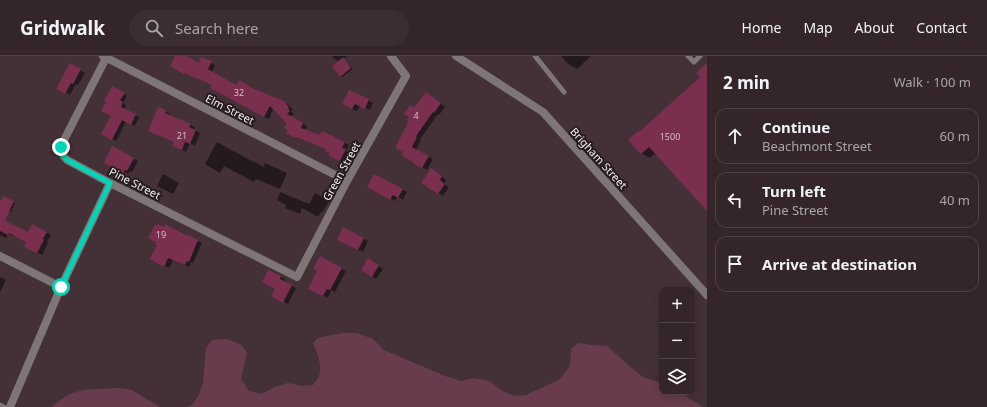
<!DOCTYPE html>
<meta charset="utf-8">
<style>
:root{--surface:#332529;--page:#3b2d31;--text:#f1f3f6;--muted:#a9a5a8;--line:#4e4246}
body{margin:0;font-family:"Noto Sans",sans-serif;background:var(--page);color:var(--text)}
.controls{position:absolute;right:12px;bottom:12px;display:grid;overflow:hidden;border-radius:8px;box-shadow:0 2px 10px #0003}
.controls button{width:36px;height:36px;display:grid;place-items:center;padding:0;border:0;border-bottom:1px solid var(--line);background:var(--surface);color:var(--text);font:20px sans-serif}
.stop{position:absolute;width:12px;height:12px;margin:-9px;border:3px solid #00d5b7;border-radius:50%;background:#fff}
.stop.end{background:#00d5b7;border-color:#fff;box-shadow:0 1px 4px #0008}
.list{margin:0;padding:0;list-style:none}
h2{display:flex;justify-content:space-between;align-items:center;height:52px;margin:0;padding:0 16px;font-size:17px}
h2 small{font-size:13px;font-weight:400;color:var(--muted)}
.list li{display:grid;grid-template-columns:26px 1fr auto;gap:12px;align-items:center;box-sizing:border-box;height:56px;margin:0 8px 8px;padding:0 8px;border:1px solid var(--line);border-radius:12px}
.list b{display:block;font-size:15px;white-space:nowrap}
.list p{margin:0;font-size:13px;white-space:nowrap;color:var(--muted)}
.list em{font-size:13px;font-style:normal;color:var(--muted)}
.icon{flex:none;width:22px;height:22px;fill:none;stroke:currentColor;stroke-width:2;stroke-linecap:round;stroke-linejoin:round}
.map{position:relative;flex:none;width:707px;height:351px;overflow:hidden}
header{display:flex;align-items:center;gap:24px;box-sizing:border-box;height:56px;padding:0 20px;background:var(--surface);border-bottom:1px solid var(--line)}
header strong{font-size:19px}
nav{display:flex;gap:22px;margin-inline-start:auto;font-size:14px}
.search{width:280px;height:36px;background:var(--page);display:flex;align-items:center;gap:10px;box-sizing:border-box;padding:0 14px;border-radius:22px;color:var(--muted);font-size:15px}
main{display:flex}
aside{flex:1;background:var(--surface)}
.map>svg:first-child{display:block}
.green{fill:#683c4c}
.shadow{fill:#0007}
.building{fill:#792f4d}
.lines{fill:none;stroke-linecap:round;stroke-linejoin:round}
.lane{stroke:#7e7577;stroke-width:5}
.street{stroke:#7e7577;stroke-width:8}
.route{stroke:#00d5b7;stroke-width:5}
.labels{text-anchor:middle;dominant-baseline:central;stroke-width:4;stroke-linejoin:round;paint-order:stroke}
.number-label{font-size:9px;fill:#d8bdc6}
.street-label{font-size:11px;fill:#f8ecef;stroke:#241c1f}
</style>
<header>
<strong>Gridwalk</strong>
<div class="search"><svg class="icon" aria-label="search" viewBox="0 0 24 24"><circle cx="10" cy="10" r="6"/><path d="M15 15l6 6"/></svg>Search here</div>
<nav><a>Home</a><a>Map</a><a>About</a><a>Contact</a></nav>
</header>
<main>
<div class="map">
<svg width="707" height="351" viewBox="0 0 707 351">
<rect width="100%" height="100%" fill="#443137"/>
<path class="green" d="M344,277H357L373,283L384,294L445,320L461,325L474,322L489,325L504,336L515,340L526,339L559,324L570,310L571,293L578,287L592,289L607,290L628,309L643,321L662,327V336H682L690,343L703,351H187L193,348L199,339L203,327L206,292L212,284L227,283L240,288L247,296L241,323L249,335L261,338L277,330L288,327L302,330L313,329C315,326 318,323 319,320C322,309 318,297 313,287L318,282L331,279Z
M118,332L132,334L158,350L161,351H51C58,346 67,338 76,336C89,332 104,333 118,332Z"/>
<path class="shadow" d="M176,0H184L199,8L202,2L215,9L212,16L236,30L254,34L288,48L293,54L291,55L294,58L290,61L307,70L305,74L321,81L323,76L349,89L346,95L349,97L344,107L334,102L327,93L300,82V83L288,77L289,74L288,68L273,53L269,63L215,34L213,29L189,18L188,19L171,10Z
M332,0H347L343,3L353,13L342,21L341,20L339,6L335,3Z
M561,0H591L577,13L568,8Z
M70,8L85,17L78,29L76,28L70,39L62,35Z
M707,8V154L656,97L650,102L641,97L640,77L699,22Z
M113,31L127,40L123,47L126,49L124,54L139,61L135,70L126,66L116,85L102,78L112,59L107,45Z
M349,35L373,47L370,54L360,50L357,55L347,51Z
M431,40L445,51L439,59L438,58L420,83L421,84L416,94L433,103L427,114L403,100L411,65L415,53Z
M158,52L170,58L169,60L195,71L194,74L200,77L195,90L190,87L186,96L174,90L175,86Z
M217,86L231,94L264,111L265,107L287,117L280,133L256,123L254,126L224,110L220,117L205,108Z
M113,92L138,105L132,116L130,115L128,118L105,106Z
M436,116L446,124L444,128L449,131L443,140L423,127Z
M163,118L179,127L173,138L157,130Z
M374,119L407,136L403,144L398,141L395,145L368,131Z
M280,136L309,148L315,137L329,145L322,157L321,156L318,161L302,152L300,158L285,152L286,149L277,144Z
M3,142L15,147L11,156L0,151V148Z
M0,163L29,178L46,176L51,179L47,186L48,187L42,199L25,190L27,186L14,179L13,180L8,178L6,182L0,179Z
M344,173L368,185L363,196L343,186Z
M189,181L202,187L193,207L191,206L189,211L173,204L169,212L152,203Z
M320,202L346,215L335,236L331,234L328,242L314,235Z
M368,204L383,213L376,223L362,214Z
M269,215L285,223L284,226L296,232L288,248L276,242V233Z
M0,221L6,224L0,236Z"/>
<path class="building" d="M175,0H186L199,7L201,1L212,5L208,13L236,29L239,24L254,33L284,45L289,51L288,52L290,55L287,58L303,67L301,72L320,79L322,75L345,86L342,92L346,93L340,105L329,100L330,97L325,95L326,93L296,81L295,82L286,77L288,74L284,72L287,68L270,50L264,61L210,32L212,29L184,17V18L170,10Z
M343,1L351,12L340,21L332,10Z
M70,7L81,13L73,28L71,27L65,38L56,33Z
M707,7V155L649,91L641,98L628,84L638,75L639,76L700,21L696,17Z
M112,30L125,37L120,44L123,46L121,51L136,58L131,69L122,64L112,84L101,78L111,60L101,55L106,46L104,45Z
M349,34L369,43L365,53L355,48L352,53L342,48Z
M426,36L441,47L434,57L433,56L416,80L417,81L412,91L429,100L422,112L414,108V107L402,100L403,96L395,92L409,65L407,64L409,61L404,58L410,49L414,52Z
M158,51L166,54L165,57L191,68L189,71L196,74L190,88L185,86L182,94L172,90L174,86L148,75Z
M112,90L134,102L127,115L125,114L123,117L104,107Z
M431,112L442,120L440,124L445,128L438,138L421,127Z
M374,118L403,133L398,142L393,139L390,144L367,131Z
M3,140L14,145L5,165L28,176L32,168L47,176L43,183L44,184L37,197L24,191L26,186L9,177L8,179L0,175V146Z
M158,168L164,171L165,168L188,180V179L198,184L189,206L187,205L185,209L168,202L164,211L150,203L157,189L155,188L156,186L148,182L155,169L157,170Z
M343,171L364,182L358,194L337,184Z
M320,200L342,212L330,234L327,233L323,240L308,233L317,215L313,213Z
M368,202L379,209L372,221L361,214Z
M268,214L281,220L280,223L292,229L283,247L271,240L275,233L262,226Z"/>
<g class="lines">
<path class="lane" d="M535,0L564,36
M688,0L694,6L700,0
M0,349L4,351"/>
<path class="street" d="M103,0L347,125
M456,0L543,56L707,239
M106,2L63,86C60,94 61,98 67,104L110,127L297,221L347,125L406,20L391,0
M0,200L61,231
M10,351L61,231L110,127"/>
</g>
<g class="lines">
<path class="route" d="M61,231L110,127L67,104C63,100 61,97 61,91"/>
</g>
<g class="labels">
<g class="number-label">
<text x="239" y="36">32</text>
<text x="416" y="59">4</text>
<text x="182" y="79">21</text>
<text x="670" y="80">1500</text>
<text x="161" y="178">19</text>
</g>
<g class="street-label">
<text transform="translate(230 53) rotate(27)">Elm Street</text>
<text transform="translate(599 102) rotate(48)">Brigham Street</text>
<text transform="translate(341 115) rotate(-61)">Green Street</text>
<text transform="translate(135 127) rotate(27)">Pine Street</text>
</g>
</g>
</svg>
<div class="controls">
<button>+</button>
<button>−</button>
<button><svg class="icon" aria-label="layers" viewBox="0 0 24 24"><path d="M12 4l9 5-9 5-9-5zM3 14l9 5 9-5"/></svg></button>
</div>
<div class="stop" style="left:61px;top:231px"></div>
<div class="stop end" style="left:61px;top:91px"></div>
</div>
<aside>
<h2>2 min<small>Walk · 100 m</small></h2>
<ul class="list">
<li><svg class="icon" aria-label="ahead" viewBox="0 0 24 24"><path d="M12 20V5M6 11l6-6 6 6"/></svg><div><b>Continue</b><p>Beachmont Street</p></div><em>60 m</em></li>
<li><svg class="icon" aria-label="left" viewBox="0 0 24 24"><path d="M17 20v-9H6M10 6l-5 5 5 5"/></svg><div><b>Turn left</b><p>Pine Street</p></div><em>40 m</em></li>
<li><svg class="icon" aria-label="arrive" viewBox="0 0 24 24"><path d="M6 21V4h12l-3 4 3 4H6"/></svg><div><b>Arrive at destination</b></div></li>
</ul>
</aside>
</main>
